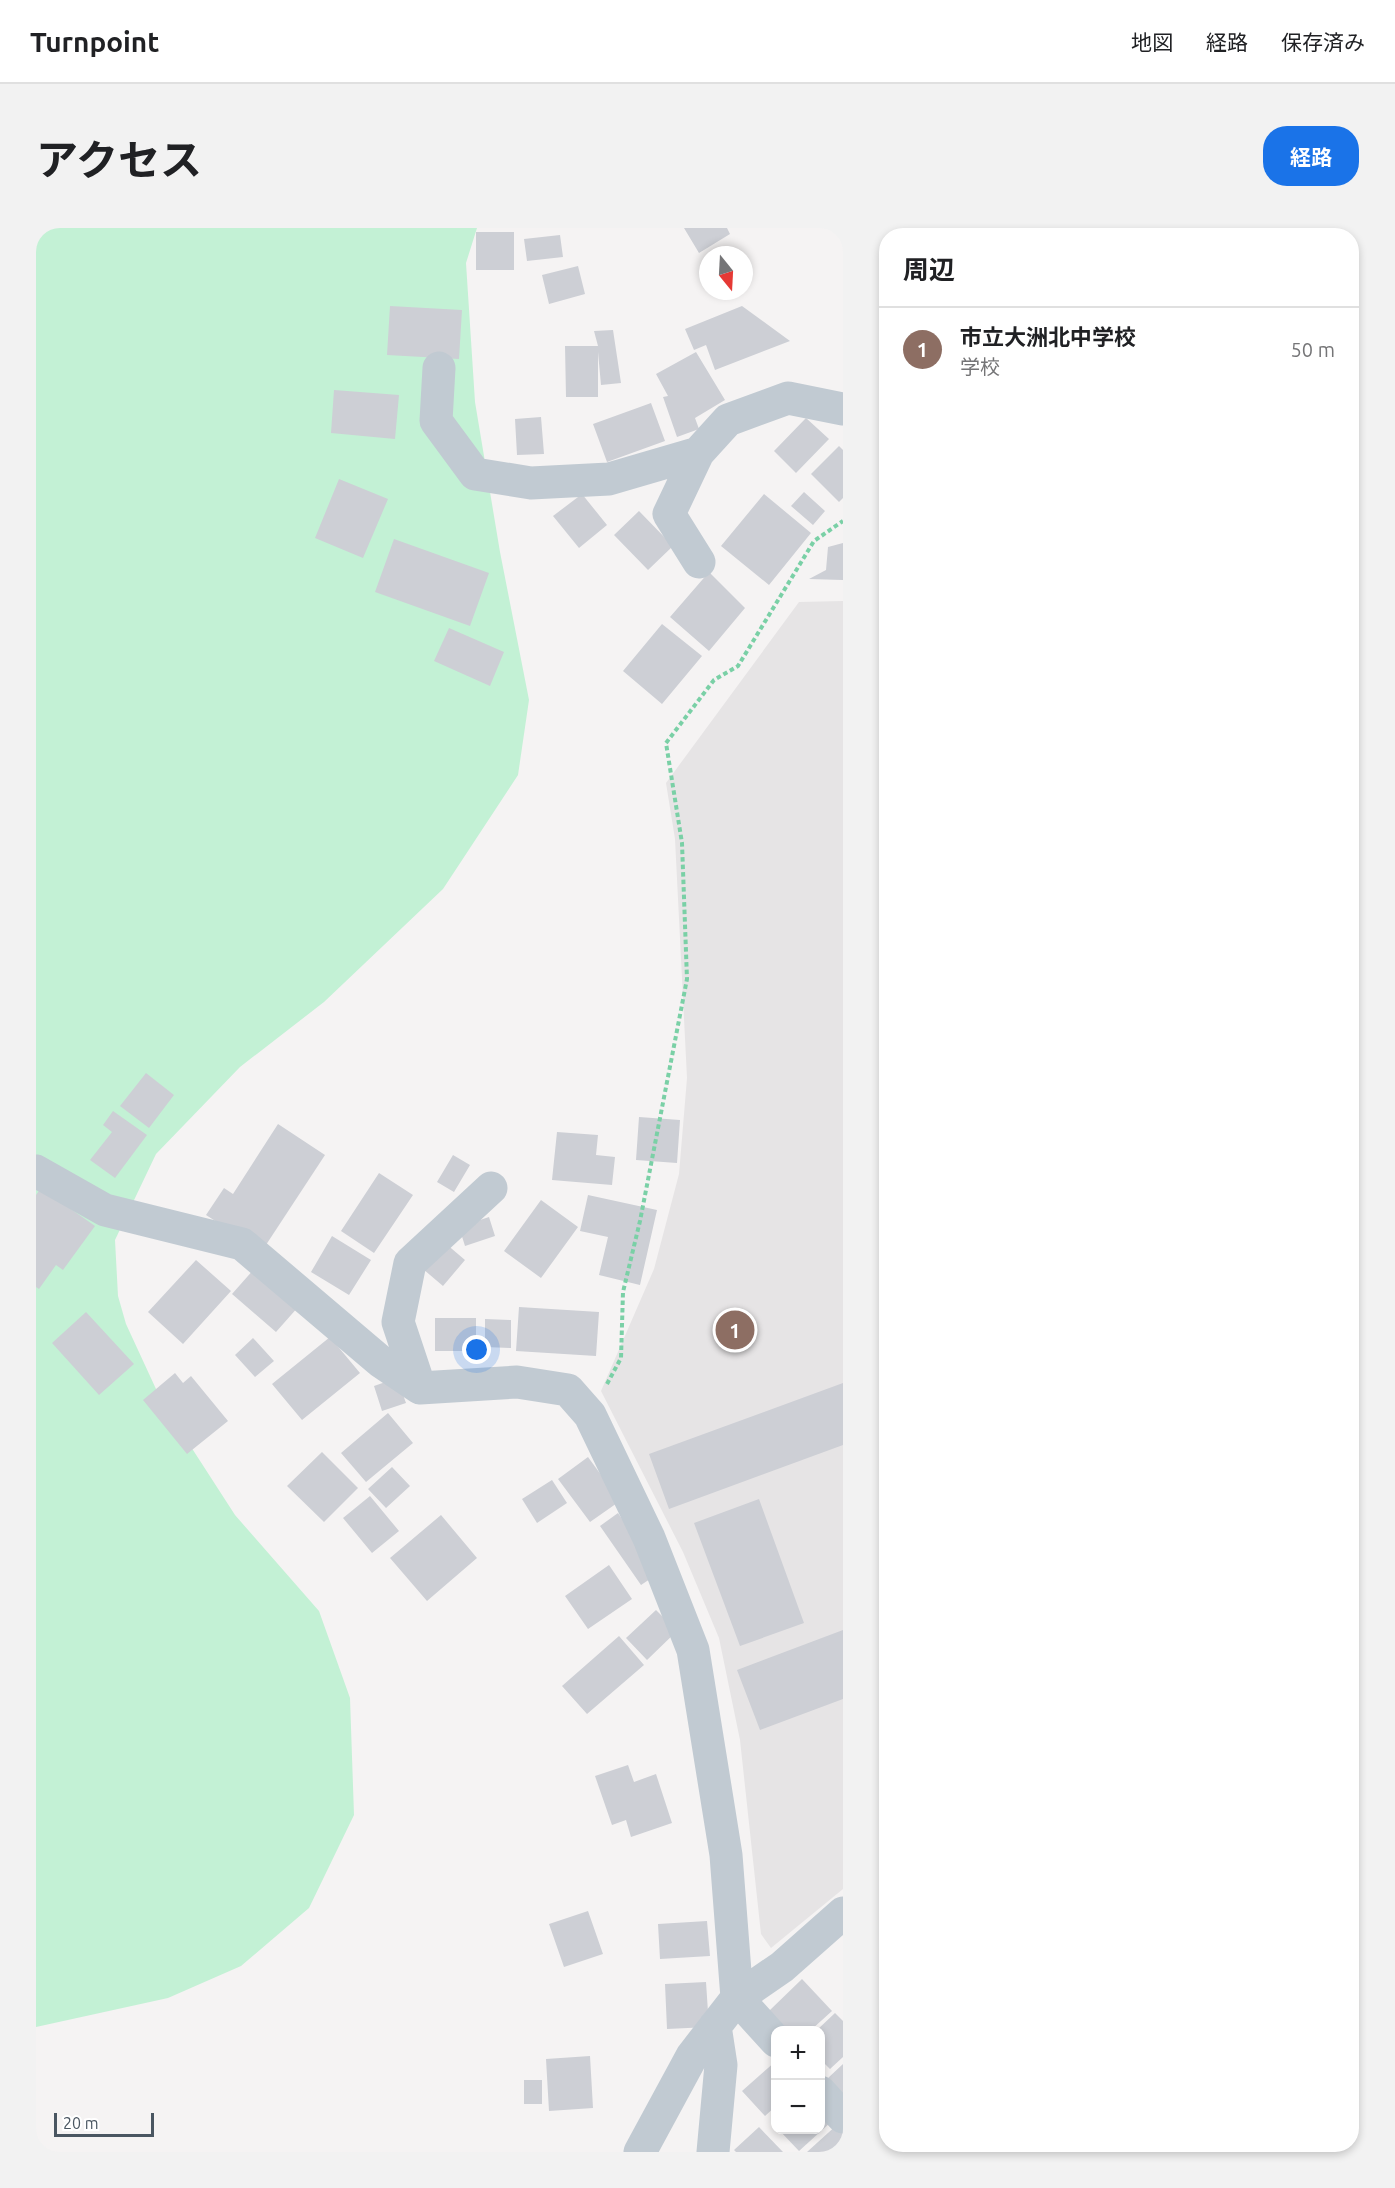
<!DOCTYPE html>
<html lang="ja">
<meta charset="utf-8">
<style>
:root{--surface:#fff;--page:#f2f2f2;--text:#202124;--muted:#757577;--line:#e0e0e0;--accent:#1a73e8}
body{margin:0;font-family:Ubuntu,"Noto Sans JP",sans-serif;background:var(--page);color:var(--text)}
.controls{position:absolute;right:18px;bottom:18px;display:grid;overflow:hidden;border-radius:12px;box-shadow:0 3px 9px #0003}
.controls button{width:54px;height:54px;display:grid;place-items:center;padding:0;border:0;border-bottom:2px solid var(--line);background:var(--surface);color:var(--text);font:30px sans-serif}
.compass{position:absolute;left:663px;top:18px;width:54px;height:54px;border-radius:50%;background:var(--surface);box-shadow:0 3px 9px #0003;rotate:162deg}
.scale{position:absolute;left:18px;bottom:15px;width:100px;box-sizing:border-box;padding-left:6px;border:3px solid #4a5661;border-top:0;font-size:16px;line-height:21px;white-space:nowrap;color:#4a5661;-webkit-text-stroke:4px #fff;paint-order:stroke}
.you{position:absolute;left:441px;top:1122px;width:21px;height:21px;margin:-15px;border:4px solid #fff;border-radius:50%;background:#1a73e8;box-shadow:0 0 0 9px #1a73e833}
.badge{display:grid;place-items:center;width:39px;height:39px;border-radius:50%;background:var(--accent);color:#fff;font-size:20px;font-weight:700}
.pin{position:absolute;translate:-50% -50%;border:3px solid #fff;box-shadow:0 2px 6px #0006}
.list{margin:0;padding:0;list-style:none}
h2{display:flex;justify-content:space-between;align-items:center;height:78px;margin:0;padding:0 24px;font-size:26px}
h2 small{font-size:20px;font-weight:400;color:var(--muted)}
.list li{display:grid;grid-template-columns:39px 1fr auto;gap:18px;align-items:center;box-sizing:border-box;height:84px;padding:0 24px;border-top:2px solid var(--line)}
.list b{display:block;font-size:22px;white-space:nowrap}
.list p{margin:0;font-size:20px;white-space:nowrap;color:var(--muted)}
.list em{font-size:20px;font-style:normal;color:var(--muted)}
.map{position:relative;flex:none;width:807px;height:1924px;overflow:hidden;border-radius:24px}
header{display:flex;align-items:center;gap:36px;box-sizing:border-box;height:84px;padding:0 30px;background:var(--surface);border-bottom:2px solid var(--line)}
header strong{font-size:28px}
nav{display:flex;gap:33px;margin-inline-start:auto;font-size:21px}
.intro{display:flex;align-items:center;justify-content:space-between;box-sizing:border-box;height:144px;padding:0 36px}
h1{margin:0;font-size:42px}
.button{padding:15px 27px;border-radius:24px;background:var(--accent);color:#fff;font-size:21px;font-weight:700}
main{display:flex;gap:36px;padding:0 36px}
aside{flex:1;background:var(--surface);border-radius:24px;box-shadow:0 3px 9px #0003}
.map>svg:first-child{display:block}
.education{fill:#e6e4e5}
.green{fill:#c3f1d5}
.building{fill:#cdcfd5}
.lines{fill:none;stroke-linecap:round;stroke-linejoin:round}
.path{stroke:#7ad0a6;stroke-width:4;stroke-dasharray:4.5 3;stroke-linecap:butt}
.minor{stroke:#c1cad2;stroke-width:33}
</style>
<header>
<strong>Turnpoint</strong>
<nav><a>地図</a><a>経路</a><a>保存済み</a></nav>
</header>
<div class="intro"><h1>アクセス</h1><a class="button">経路</a></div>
<main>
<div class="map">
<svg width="807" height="1924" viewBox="0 0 807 1924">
<rect width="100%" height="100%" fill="#f5f3f3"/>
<path class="education" d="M807,373V1661L735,1720L725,1706L704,1512L683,1410L647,1324L565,1163L618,1041L643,946L651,850L639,611L630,555L763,374Z"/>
<path class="green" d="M0,0H441L430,35L439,174L464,324L493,472L482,547L407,661L288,774L204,839L120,926L79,1012L82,1068L90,1096L126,1174L199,1287L283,1383L314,1470L318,1587L273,1680L205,1738L132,1770L0,1799Z"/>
<path class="building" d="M648,0H691L694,6L663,25Z
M440,4H478V42H440Z
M524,7L527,29L491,33L488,11Z
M542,38L549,66L513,76L506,47Z
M354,78L426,82L423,131L351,127Z
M706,78L754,113L679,142L670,117L658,122L649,101Z
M577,102L585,155L565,157L562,124V169H530L529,118H562L558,103Z
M660,124L689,172L659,190L663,201L641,209L627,169L632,168L620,146Z
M298,162L363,167L359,211L295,205Z
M615,175L629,213L571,234L557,196Z
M505,189L508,226L481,227L479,191Z
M770,190L793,211L760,245L738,223Z
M803,218L807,222V270L803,274L775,246Z
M303,251L352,271L327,330L279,310Z
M768,264L789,283L777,297L755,278Z
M546,266L571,297L543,320L517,288Z
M728,266L775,305L733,357L685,318Z
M603,283L637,318L612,342L578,307Z
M358,311L453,345L434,398L339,364Z
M807,315V352L773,351L790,342L792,319Z
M673,344L709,380L673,423L634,389Z
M626,396L666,428L626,476L587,443Z
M413,400L468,424L454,458L398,433Z
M110,845L138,867L113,900L84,878Z
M77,883L111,907L79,950L54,932L76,904L67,897Z
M603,889L644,892L641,935L600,932Z
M242,896L289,927L226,1023L170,987L188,960L197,966Z
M521,904L562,907L560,927L579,929L576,957L516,952Z
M417,927L434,937L418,964L401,954Z
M343,945L377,967L338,1025L305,1003Z
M5,960L59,998L27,1042L20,1037L3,1061L0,1059V967Z
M552,967L621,982L604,1057L563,1047L572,1009L544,1003Z
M505,972L542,999L505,1050L468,1023Z
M453,989L459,1008L429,1018L423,999Z
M296,1008L335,1032L313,1067L275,1044Z
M409,1015L429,1032L407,1058L387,1041Z
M160,1032L195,1063L147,1116L112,1084Z
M219,1040L263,1078L240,1104L196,1066Z
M483,1079L563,1084L560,1128L480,1123Z
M50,1084L98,1136L63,1167L16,1115Z
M399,1090H440V1123H399Z
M449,1091L475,1092V1120L449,1119Z
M294,1109L324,1145L266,1192L236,1156Z
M217,1110L238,1133L219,1149L199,1127Z
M139,1145L147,1155L155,1148L192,1193L151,1226L107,1172Z
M361,1150L370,1175L346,1183L338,1158Z
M807,1155V1217L633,1281L613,1226Z
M352,1185L377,1215L330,1254L305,1225Z
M286,1224L322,1260L288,1294L251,1258Z
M552,1229L584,1273L554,1294L522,1251Z
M356,1239L374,1258L350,1280L332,1261Z
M516,1252L531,1275L501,1295L486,1271Z
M334,1268L363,1303L336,1325L307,1290Z
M723,1271L768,1395L704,1418L658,1295Z
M582,1285L623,1345L605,1357L564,1298Z
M405,1287L441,1330L391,1373L354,1330Z
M573,1337L596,1371L552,1401L529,1368Z
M620,1382L641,1403L611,1432L590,1410Z
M807,1402V1471L724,1502L701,1442Z
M583,1408L608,1437L551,1486L526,1458Z
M592,1537L598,1554L620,1546L636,1595L595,1609L590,1592L576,1597L559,1548Z
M552,1683L567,1726L528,1739L513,1696Z
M671,1693L674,1728L624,1731L622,1696Z
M766,1751L796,1783L775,1802H752L733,1783Z
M670,1754L673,1799L631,1801L629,1756Z
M799,1785L807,1793V1829L794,1841L784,1831V1802H781Z
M554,1828L557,1880L513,1883L510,1831Z
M740,1833V1878L729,1888L706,1863Z
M807,1836V1866L792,1850Z
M488,1852H506V1876H488Z
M784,1883L795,1894L763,1923L743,1902H784Z
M803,1895L807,1899V1924H771Z
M723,1899L747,1924H700L698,1922Z"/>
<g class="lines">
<path class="path" d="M571,1156L585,1130L587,1064L604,993L651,751L646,615L630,515L678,452L702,438L778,313L807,293"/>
<path class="minor" d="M403,140L400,193L439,246L495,255L573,251L662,225L692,192L752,170L807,181
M662,225L633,286L663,334
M0,943L69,982L206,1016L344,1133L384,1160L481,1154L532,1162L554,1187L613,1310L657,1422L690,1627L701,1770L740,1813
M384,1160L362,1094L374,1035L455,960
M784,1864L807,1889
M604,1924L656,1828L701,1770L746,1739L807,1685
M677,1924L685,1837L679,1798"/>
</g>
</svg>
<div class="controls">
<button>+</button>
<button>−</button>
</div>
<svg class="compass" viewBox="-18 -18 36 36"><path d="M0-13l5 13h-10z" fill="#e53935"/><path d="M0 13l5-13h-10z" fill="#757577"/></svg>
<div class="scale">20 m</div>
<div class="you"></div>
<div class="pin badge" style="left:699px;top:1102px;background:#8d6e63">1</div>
</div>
<aside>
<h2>周辺<small></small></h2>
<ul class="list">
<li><span class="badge" style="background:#8d6e63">1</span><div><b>市立大洲北中学校</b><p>学校</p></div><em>50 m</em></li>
</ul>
</aside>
</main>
